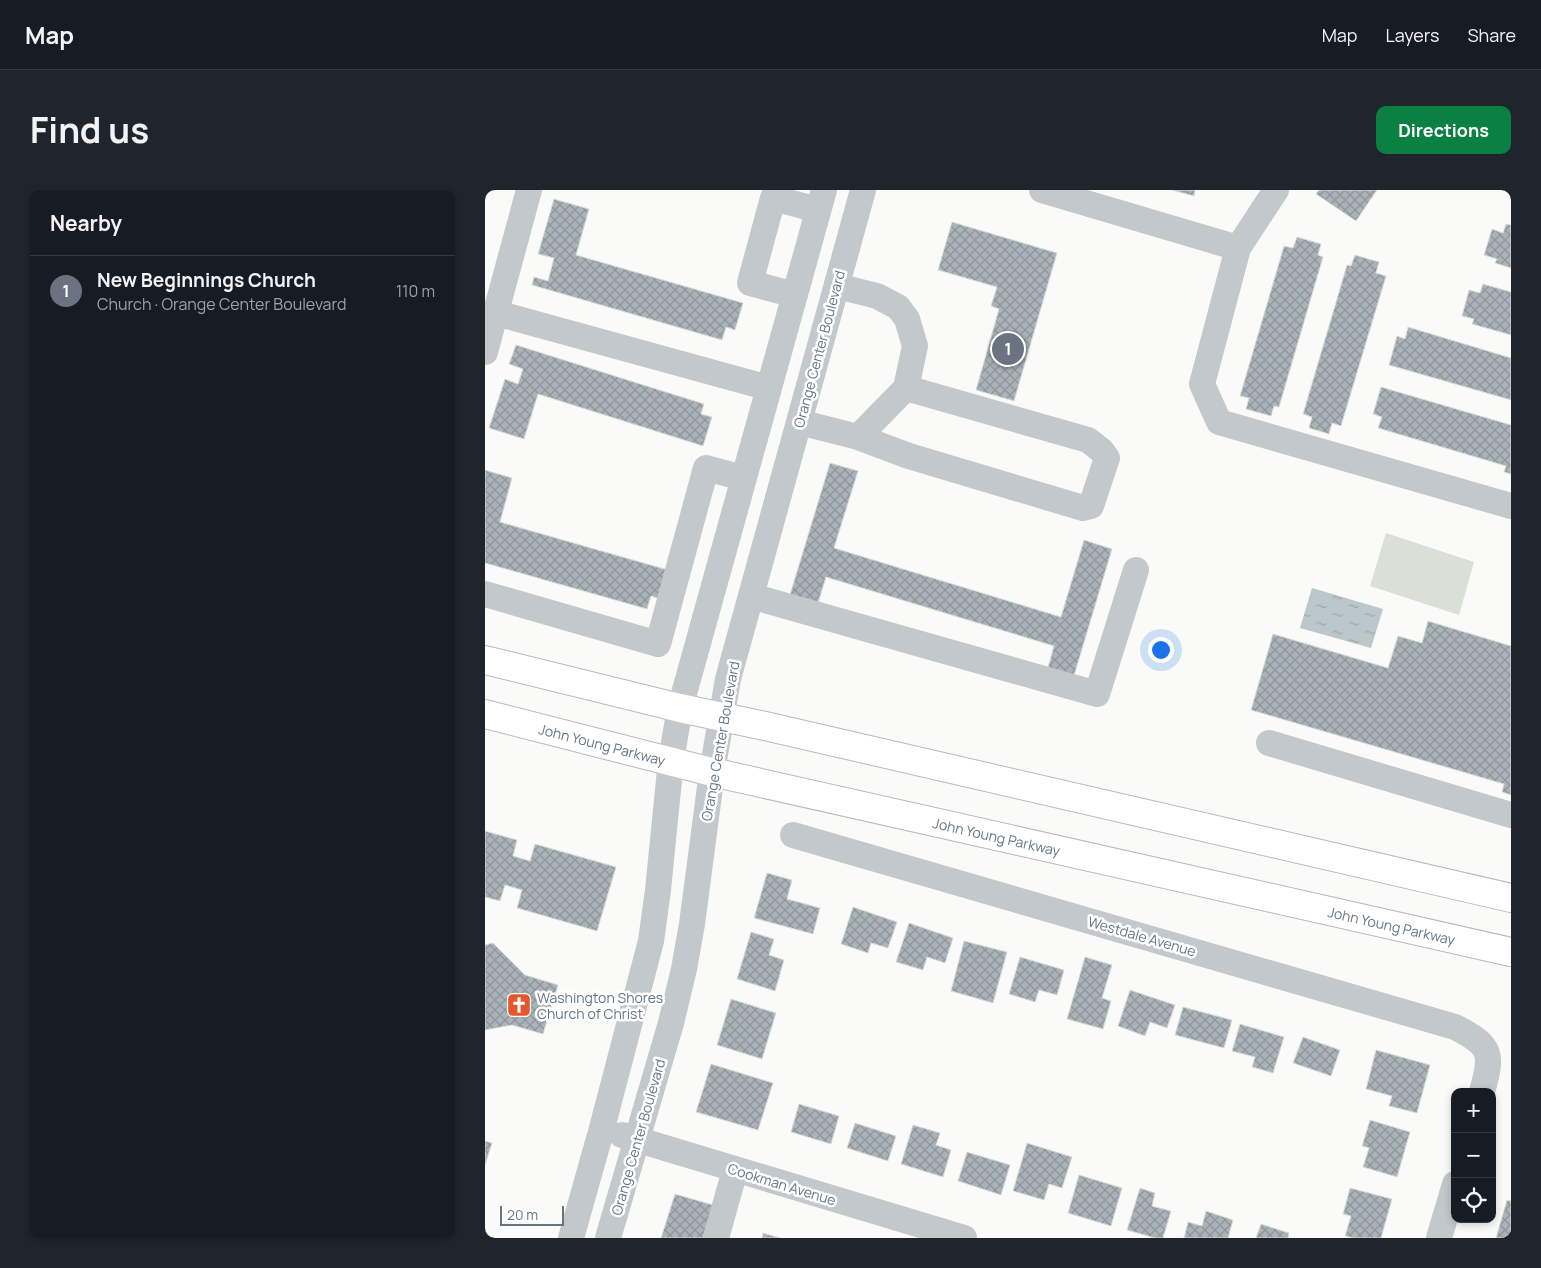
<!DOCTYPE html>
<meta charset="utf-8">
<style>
:root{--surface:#171b24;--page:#20242c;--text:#f1f3f6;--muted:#9ea1a6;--line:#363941;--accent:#0b8043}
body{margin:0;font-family:Manrope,sans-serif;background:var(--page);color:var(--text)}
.controls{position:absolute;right:15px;bottom:15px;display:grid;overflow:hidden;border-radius:10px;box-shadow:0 2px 8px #0003}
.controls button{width:45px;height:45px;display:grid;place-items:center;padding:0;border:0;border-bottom:1px solid var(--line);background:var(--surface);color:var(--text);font:25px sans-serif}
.scale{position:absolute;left:15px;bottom:12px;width:64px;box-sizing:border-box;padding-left:5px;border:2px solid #657683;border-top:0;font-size:14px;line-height:18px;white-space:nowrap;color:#657683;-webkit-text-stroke:4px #fff;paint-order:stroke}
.you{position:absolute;left:675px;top:459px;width:18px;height:18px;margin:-12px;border:4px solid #fff;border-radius:50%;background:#1a73e8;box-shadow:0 0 0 8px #1a73e833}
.badge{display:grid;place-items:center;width:32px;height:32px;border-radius:50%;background:var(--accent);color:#fff;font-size:16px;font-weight:700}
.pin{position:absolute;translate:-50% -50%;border:2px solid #fff;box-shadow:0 1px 5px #0006}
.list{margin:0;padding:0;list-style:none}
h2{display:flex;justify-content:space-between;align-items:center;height:65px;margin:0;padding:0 20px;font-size:21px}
h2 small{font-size:16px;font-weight:400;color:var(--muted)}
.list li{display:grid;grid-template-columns:32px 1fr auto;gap:15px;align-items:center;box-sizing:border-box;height:70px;padding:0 20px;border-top:1px solid var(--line)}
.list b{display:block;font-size:19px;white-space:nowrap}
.list p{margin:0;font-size:16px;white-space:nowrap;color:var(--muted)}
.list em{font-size:16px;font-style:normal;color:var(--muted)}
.icon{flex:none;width:28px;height:28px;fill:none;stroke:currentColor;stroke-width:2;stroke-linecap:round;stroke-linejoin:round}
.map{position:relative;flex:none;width:1026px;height:1048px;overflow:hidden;border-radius:10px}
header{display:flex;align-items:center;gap:30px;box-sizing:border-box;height:70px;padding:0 25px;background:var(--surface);border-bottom:1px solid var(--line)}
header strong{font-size:24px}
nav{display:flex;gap:28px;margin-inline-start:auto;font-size:18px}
.intro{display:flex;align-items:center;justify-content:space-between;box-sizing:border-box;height:120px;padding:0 30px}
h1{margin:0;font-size:35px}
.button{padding:12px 22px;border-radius:10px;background:var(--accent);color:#fff;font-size:18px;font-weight:700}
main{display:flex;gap:30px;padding:0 30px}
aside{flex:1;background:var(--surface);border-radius:10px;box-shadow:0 2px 8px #0003}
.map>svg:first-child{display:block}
.park{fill:#dadfd7}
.water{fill:url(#water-ripples)}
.building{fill:url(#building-cross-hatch);stroke:#dcdcda}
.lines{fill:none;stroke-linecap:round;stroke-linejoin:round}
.major-casing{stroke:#b5babe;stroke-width:30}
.minor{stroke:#c3c8cc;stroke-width:26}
.major{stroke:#fff;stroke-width:28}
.labels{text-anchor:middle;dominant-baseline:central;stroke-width:5;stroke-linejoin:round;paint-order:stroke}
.street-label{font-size:14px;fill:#657683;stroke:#fff}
.poi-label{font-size:14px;fill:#657683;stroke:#fff;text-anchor:start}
</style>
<header>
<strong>Map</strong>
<nav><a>Map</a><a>Layers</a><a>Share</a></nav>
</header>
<div class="intro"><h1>Find us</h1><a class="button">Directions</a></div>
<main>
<aside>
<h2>Nearby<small></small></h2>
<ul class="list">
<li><span class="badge" style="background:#6b7280">1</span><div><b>New Beginnings Church</b><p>Church · Orange Center Boulevard</p></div><em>110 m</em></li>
</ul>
</aside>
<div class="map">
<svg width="1026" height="1048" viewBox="0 0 1026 1048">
<defs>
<pattern id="water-ripples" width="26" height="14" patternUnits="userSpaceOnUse" patternTransform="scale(1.25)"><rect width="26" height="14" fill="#bbc7cb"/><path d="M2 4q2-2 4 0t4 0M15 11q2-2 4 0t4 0" fill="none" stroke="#9ca6aa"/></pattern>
<pattern id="building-cross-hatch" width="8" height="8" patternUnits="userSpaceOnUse" patternTransform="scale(1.25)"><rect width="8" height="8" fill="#aab3b9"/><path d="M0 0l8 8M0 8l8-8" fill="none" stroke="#8e969c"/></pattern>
</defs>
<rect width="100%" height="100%" fill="#fafaf8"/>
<path class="park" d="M901,343L989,372L974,425L885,396Z"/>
<path class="water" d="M827,398L898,419L886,458L815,438Z"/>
<path class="building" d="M687,0H710L709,6Z
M834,0H892L871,31L831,4Z
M69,9L104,19L91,65L258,113L250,140L241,137L237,150L47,95L49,87L63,91L69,68L53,64Z
M467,32L572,63L529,211L491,200L514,119L506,116L512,97L453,80Z
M1021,34L1026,35V78L1010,73L1012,69L999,65L1007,39L1018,43Z
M812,47L836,54L833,65L838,67L794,217L789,216L786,226L761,219L764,208L755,206L799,56L808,58Z
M870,65L894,72L891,83L901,86L856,236L847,233L844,244L824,238L827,227L818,224L862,75L866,76Z
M998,94L1026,102V145L987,134L989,129L977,126L984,100L995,103Z
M923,137L1026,168V210L904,175L912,146L920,149Z
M31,155L219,214L216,224L227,227L218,256L53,204L39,249L4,238L20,189L33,194L38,179L24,174Z
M896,197L1026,235V284L1019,282L1021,276L893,238L897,227L888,224Z
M345,273L373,281L349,358L576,427L599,350L627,359L588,489L562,481L569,456L341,387L332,416L304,408Z
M0,280L27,288L15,332L183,380L175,409L166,406L162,419L0,373Z
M943,431L1026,456V605L1017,602L1019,594L766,520L788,444L903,478L913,446L937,453Z
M0,641L32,650L28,666L45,671L50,654L131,677L112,741L32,718L37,700L20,695L15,711L0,707Z
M282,683L307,690L302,709L335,718L328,744L269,728Z
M368,717L412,732L403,758L386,753L383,763L356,754Z
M424,733L468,748L460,773L442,767L438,780L411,772Z
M266,742L289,749L284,765L299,770L290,801L252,789Z
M479,751L522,762L508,813L466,801Z
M8,753L40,785L73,795L58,844L27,835L0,840V755Z
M535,767L579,780L572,805L554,800L550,812L524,804Z
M600,767L627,775L617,808L626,811L618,839L582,829Z
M645,800L690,815L682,838L665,832L660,846L633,836Z
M246,809L291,823L277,869L232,855Z
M698,817L747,830L739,858L690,845Z
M755,834L799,847L788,883L767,877L770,867L747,861Z
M818,847L855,860L846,886L808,873Z
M891,860L945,875L932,923L904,916L907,906L881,899Z
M226,874L288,893L273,940L211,922Z
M314,914L354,926L346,954L306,942Z
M885,930L925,942L912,987L878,977L884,958L877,956Z
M370,933L411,946L403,971L362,958Z
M428,935L455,943L451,955L466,960L458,987L416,974Z
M0,951L7,953L0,975Z
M542,953L587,967L577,998L564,994L559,1010L528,1001Z
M482,962L525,975L516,1005L473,991Z
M594,985L637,998L626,1036L583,1023Z
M655,998L670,1003L667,1016L686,1021L678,1048H670L642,1040Z
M865,998L907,1009L896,1048H869L860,1046L866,1026L858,1024Z
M190,1004L228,1015L218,1048H176Z
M1022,1010L1026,1011V1048H1011Z
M721,1021L748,1030L743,1048H699L703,1032L717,1036Z
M776,1034L804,1043L803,1048H771Z
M278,1043L295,1048H277Z"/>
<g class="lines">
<defs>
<g id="major">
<path d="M0,470L195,518L280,536L1026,708"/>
<path id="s1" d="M0,524L227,582L1026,762"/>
</g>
</defs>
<use href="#major" class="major-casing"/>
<path class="minor" d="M557,0L753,58
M791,0L753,58L717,194L734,232L1026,316
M310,105L265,93L288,8L333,20
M11,123L284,198
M0,162L44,0
M314,232L373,247L424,266L598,318L606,316L622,268L617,261L603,250L421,198L430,156L422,129L413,117L392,106L352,96
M373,247L421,198
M0,404L173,454L221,278L258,288
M266,406L612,504L651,380
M784,553L1026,625
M308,645L970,837C1007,856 1008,863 997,902
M137,945L479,1048
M86,1048L117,938L166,751L173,700L186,570L195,518L339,0
M123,1048L186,833L199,779L207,734L227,582L243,489L378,0
M231,1048L250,980
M954,1048L970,994"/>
<use href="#major" class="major"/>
</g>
<defs>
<symbol id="church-square" viewBox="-11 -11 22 22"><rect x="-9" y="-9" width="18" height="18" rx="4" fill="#e4572e" stroke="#fff"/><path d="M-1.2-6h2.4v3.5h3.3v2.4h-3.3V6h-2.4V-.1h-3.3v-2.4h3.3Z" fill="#fff"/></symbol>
</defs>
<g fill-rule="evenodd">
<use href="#church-square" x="20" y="801" width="28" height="28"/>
</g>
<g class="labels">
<g class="street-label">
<text transform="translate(334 159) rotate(-75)">Orange Center Boulevard</text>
<text transform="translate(235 551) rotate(-80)">Orange Center Boulevard</text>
<text stroke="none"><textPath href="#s1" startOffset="121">John Young Parkway</textPath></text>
<text stroke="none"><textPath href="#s1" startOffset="526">John Young Parkway</textPath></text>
<text stroke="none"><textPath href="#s1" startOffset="931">John Young Parkway</textPath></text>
<text transform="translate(657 746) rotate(16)">Westdale Avenue</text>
<text transform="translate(153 947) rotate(-74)">Orange Center Boulevard</text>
<text transform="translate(297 994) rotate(17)">Cookman Avenue</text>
</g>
<g class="poi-label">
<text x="52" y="807">Washington Shores<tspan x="52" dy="16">Church of Christ</tspan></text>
</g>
</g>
</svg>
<div class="controls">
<button>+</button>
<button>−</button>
<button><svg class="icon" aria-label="locate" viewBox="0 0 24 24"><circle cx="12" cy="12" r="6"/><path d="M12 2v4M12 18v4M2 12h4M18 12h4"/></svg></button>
</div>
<div class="scale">20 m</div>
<div class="you"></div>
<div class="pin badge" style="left:523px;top:159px;background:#6b7280">1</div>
</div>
</main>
